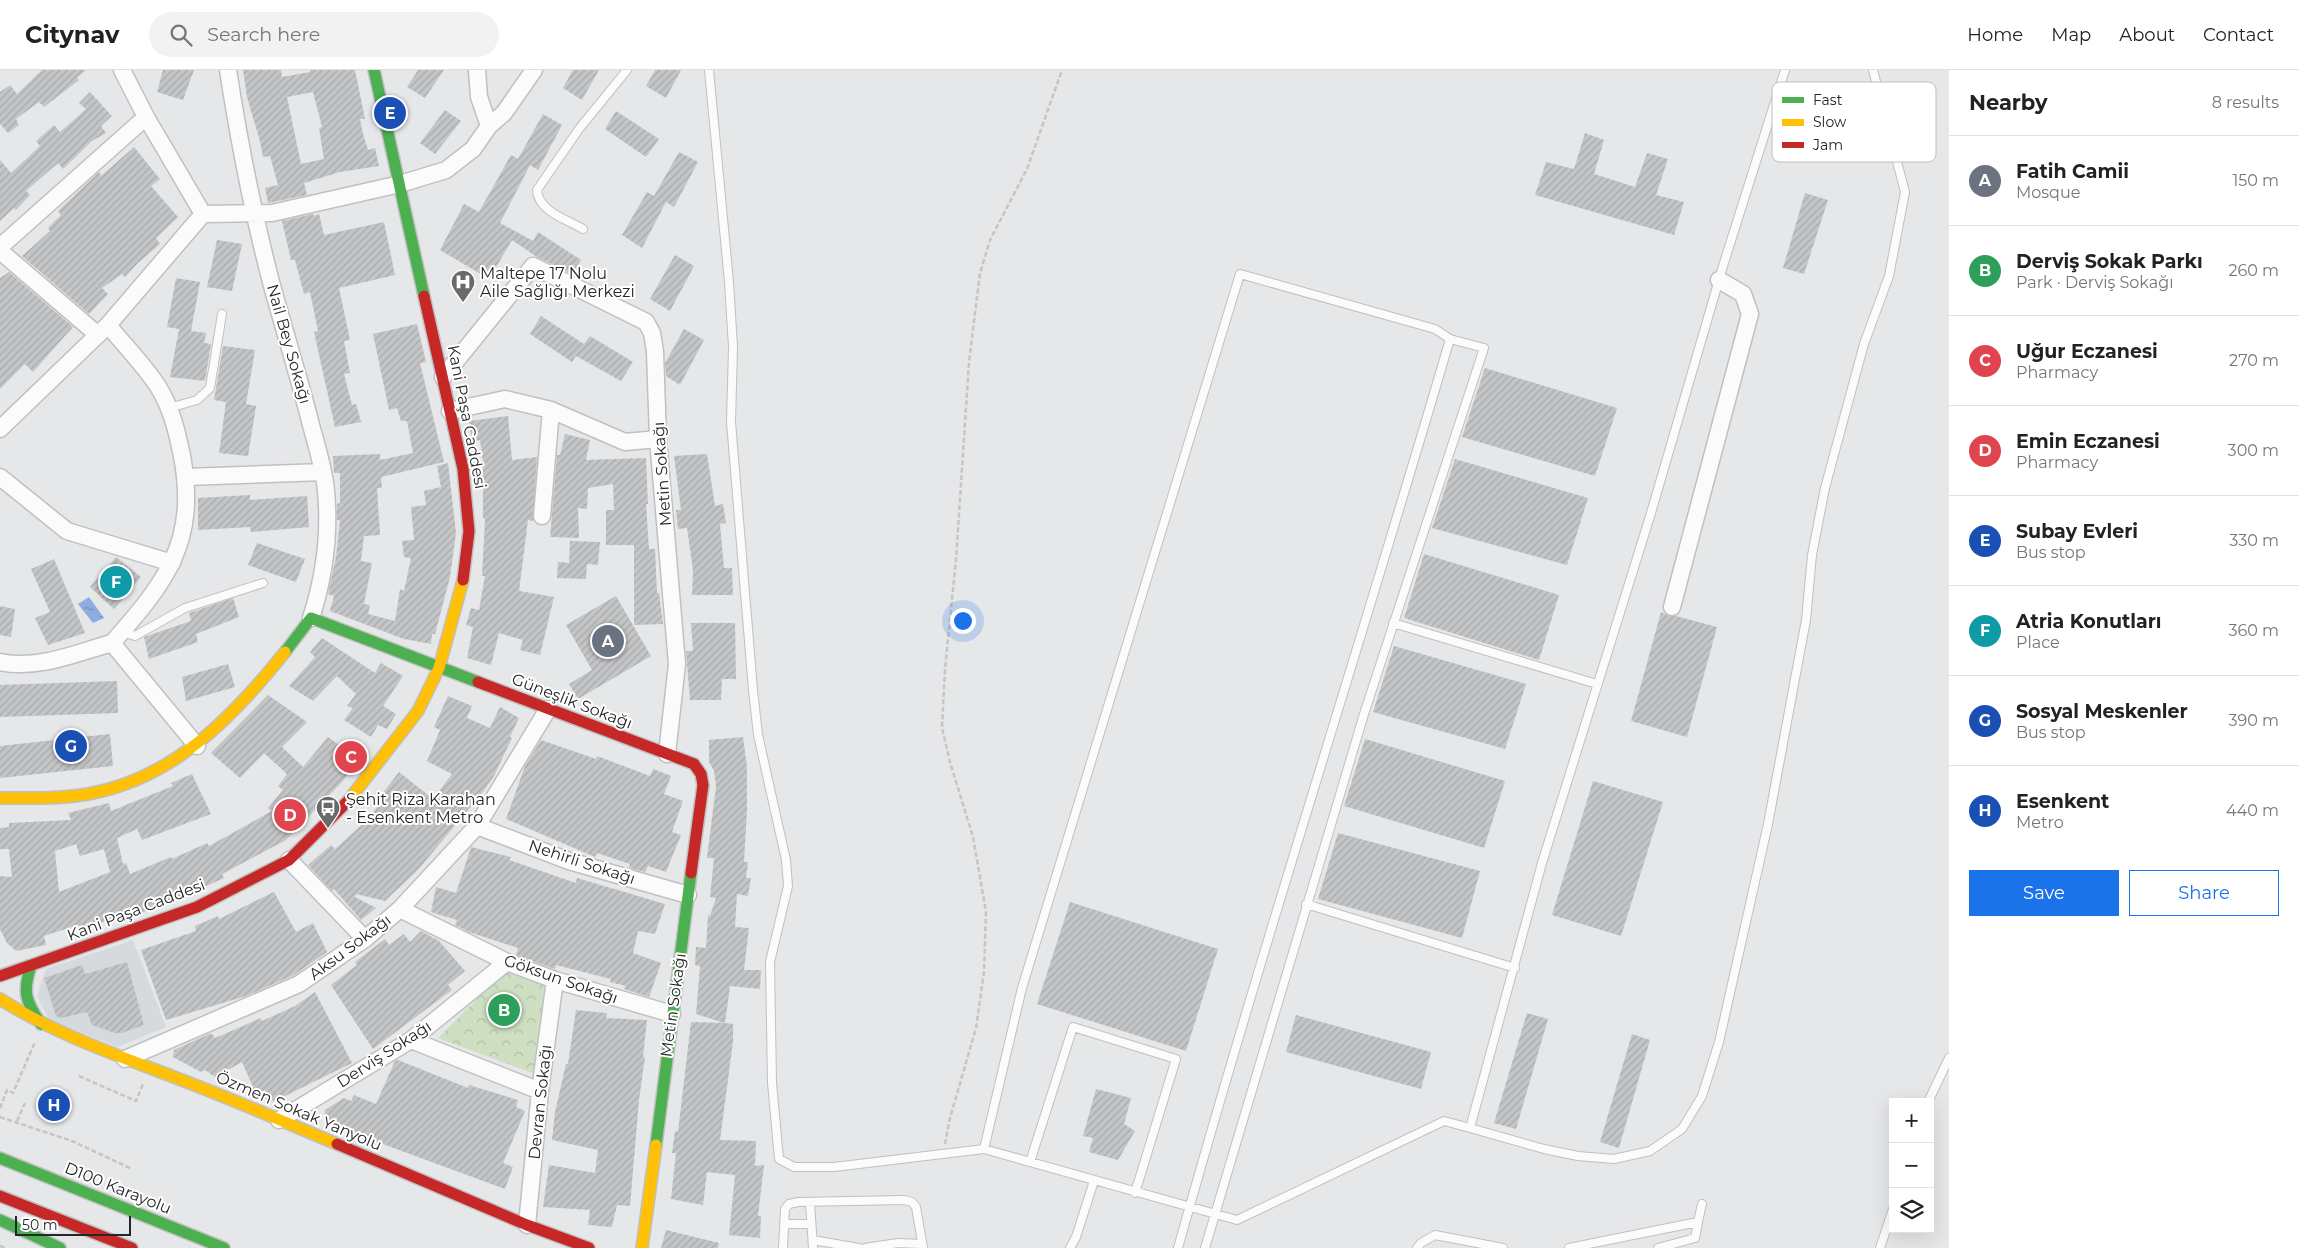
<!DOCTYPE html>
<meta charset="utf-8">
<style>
:root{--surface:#fff;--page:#f2f2f2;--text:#222;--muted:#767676;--line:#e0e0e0;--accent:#1a73e8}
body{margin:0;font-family:Montserrat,sans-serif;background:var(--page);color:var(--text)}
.controls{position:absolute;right:15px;bottom:15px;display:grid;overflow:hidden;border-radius:0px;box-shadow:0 5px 20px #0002}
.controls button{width:45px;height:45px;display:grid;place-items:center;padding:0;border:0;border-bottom:1px solid var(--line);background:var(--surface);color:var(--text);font:25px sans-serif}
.scale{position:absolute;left:15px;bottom:12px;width:116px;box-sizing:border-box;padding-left:5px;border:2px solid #252627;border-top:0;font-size:14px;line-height:18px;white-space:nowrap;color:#252627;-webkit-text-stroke:4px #fff;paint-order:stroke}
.you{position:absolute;left:962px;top:550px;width:18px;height:18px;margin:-12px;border:4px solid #fff;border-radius:50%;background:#1a73e8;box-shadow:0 0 0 8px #1a73e833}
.badge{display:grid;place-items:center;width:32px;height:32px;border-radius:50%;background:var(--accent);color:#fff;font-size:16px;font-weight:700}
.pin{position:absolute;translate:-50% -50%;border:2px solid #fff;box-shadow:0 1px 5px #0006}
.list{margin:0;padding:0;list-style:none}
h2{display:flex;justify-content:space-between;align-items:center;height:65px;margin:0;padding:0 20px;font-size:21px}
h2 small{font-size:16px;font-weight:400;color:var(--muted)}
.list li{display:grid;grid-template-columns:32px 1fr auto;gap:15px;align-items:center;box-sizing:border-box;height:90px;padding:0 20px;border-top:1px solid var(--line)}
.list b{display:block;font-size:19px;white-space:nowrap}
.list p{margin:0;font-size:16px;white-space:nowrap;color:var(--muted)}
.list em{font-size:16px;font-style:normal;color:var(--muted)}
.actions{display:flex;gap:10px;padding:15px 20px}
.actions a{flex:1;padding:11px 0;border:1px solid var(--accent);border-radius:0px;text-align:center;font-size:18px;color:var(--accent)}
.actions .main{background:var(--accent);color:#fff}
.icon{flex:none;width:28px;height:28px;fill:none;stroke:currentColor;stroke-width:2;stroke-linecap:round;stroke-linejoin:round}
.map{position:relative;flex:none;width:1949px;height:1178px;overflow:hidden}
header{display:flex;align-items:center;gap:30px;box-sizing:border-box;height:70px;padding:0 25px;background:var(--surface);border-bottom:1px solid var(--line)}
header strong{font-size:24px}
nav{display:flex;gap:28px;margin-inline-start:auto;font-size:18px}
.search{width:350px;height:45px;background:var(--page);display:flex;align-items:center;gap:12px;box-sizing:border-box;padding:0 18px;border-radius:28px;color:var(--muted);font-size:19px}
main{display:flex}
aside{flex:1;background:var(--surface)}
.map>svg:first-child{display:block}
.built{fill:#d5dade}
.park{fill:url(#park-crowns)}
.water{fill:url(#water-ripples)}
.building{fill:url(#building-hatch);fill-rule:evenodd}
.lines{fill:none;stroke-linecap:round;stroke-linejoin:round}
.lane-casing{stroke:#bfc0c1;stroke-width:10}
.street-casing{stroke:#bfc0c1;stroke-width:19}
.fast-casing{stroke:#bfc0c1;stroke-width:14}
.slow-casing{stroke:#bfc0c1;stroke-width:14}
.jam-casing{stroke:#bfc0c1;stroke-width:14}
.path{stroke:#c5c5c5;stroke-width:2.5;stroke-dasharray:5 2.5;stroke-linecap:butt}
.lane{stroke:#fbfbfc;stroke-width:8}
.street{stroke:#fbfbfc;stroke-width:16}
.fast{stroke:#4caf50;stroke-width:11}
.slow{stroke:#ffc107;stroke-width:11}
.jam{stroke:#c62828;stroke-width:11}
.labels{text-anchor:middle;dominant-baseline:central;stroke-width:4;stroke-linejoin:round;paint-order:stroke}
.poi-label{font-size:16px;fill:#252627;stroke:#fff;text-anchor:start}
.street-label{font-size:16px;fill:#252627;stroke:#fff}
.key{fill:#fff;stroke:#bebebe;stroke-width:1}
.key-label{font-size:14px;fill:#252627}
</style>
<header>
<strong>Citynav</strong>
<div class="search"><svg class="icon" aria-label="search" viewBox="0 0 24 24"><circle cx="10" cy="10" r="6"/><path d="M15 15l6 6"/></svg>Search here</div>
<nav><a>Home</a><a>Map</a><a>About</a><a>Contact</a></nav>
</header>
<main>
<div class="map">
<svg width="1949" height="1178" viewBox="0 0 1949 1178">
<defs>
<pattern id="park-crowns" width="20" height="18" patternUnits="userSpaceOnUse" patternTransform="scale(1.25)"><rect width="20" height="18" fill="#cedfc2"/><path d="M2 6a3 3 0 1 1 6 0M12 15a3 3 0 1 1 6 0" fill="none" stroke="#b1bfa7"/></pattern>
<pattern id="water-ripples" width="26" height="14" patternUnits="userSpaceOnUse" patternTransform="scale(1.25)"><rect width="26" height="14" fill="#8eace2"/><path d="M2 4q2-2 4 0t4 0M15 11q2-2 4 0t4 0" fill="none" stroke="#748cb7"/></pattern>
<pattern id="building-hatch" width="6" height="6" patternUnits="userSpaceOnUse" patternTransform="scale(1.25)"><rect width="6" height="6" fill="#c4c5c6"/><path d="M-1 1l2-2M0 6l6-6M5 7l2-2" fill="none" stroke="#a8a9aa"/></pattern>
</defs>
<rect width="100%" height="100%" fill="#e6e7e9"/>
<path class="built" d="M133,870L166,957L118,977L49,950L37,926L46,899Z"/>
<path class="park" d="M505,901L545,911L535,1004L438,968Z"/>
<path class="water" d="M89,527L104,548L93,553L78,534Z"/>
<path class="building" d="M42,0H86L77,8L79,10L44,37L39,32L16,49L19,55L8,63L0,54V22L10,15L17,24Z
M163,0H194L183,30L157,22Z
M243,0H281L282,7L310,2V0H355L365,49H360L363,64L368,80L375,78L379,96L340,102L304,113L307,125L268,133L265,118L278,115L270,86L263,87L260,71L247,27ZM313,22L322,57L319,58L324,89L301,94L287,27Z
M418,0H444L425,28L407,17Z
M573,0H599L582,30L563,18Z
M655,0H681L666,28L646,16Z
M90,22L112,46L101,56L106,63L92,71L63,99L58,93L26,121L30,125L16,140L14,138L0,151V90L11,103L40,76L36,71L54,55L60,62L86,39L79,33Z
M445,40L461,51L435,84L420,73Z
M616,41L659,69L646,87L605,59Z
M543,44L562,55L538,100L530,95L500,153L533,171L538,162L581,190L572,204L537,187L512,170L489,209L440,180L464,134L479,142L511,85L518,89Z
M1585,63L1604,70L1594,104L1635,117L1647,83L1668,89L1656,125L1684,132L1674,165L1535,125L1546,92L1574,99Z
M134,77L160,109L151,116L178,147L156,168L160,174L138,193L125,207L122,204L102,218L108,224L89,244L22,186L50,161L48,158L61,145L58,141L99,102L101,106Z
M679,82L698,92L674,137L666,132L642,178L622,165L647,122L654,126Z
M1805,123L1828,130L1804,204L1783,198Z
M313,144L314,146L319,144L324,165L384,152L395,205L339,218L350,270L344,271L350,303L344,304L352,335L356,334L361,352L335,357L314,262L318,261L310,222L304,224L295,190H291L282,151Z
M217,170L242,174L232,221L207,217Z
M675,185L694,196L670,241L650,229Z
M9,202L73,257L33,302L25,294L0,319V208Z
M176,208L200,212L191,261L206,263L204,273L211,274L205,311L170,307L179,259L167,257Z
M541,246L584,274L590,266L633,292L621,311L576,286L572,292L530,264Z
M417,254L426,292L420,293L444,392L381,407L382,418H377L380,465L364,466L361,491L372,493L364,534L370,535L368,544L395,551L400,519L404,521L411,488L404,487L402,471L414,470L411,437L426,435L424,421L441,417L437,396L448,393L456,463L450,507L435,564H432L431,574L404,569L330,541L334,526L328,524L336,487L340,450H337V434L340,433V403H334L333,386L380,384V390L413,383L407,351H401L397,338L389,340L373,264Z
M684,259L704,270L680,315L666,306L665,293Z
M223,276L255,280L246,334L256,336L248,386L219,383L226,332L214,330Z
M1485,298L1617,338L1595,406L1462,367Z
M508,346L512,390L537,387L533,451L528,450L519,521L554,527L540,585L520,580L523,570L499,563L491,595L467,588L473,557L466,555L471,538L479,540L485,506H482L485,449L483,448V392L480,370L472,372L469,351Z
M565,364L590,370L586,390L646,388L648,434H646L649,479H655L657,523H659L663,554L634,555V475H606V440H614L613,414L588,418L587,439L578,438L579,468L550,467L557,385H560Z
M707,384L715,436L723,434L726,453L720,454L724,498H732L733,525H692L693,500L687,458L678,459L676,440H681L674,386Z
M1455,389L1588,428L1567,495L1432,458Z
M250,425V430L307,426L309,457L251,462L250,457L198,460V428Z
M570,471L600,472L598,495L587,494L586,509L557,508L558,492L569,493Z
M257,473L305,489L296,512L248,495Z
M1424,484L1559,525L1539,590L1404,548Z
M116,487L141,507L114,539L90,517Z
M54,489L85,563L48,575L35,548L50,542L31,499Z
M616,526L651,586L578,629L569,614L592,600L566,555Z
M233,528L239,547L196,564L198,572L149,589L144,567L191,551L189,543Z
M0,536L15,539L11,567L0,565Z
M1661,542L1669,546H1676L1717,557L1687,667L1631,651Z
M691,553H735L736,609H722L721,630H690L686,581H693Z
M322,568L375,603L381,593L403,606L383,636L396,644L387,659L378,655L371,667L344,650L353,638L347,636L356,624L337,606L313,631L289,616L315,587L310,582Z
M1394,576L1526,614L1505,679L1373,642Z
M228,594L235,617L186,631L182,607Z
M117,611L118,643L0,647V615Z
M268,625L307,652L282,677L303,697L328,667L360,690L342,712L286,770L222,804L224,808L172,832L112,853L110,850L80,859L78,855L44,866L46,875L16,881L7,873L0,859V806L12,807L9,779H0V758L9,757V753L71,750L68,743L109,733L111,741L173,716L171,713L192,704L211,744L142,770L137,759L117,768L123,794L126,793L130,804L171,787L172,789L207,773L209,776L272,741L268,738L283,720L278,716L287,704L264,683L240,708L211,683ZM76,774L80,786L104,779L110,802L59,822L55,781Z
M448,626L472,636L467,648L490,658L500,637L519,648L510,667L512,668L494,706L482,723L418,800L385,831L356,824L355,827L376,838L361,850L334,819L332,821L308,795L331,775L335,779L373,745L371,744L380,734L376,732L399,702L433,729L452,704L427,691L440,660L434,657Z
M110,664L113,696L0,708V676Z
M743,667L747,697V739L744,792H748L746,808H751L748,826L737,824L735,857L749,858L744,900H761L760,919L730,916L725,953L733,954V972L720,1070L756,1071L755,1096L764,1095L758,1146H761L760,1168L729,1165L735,1105L707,1102L703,1135L671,1129L676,1083H672L675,1061L678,1062L691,952L724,953L696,944L700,896L695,895L696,877L706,878L708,845L710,846L716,828L710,827L714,788H707L716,716L714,701L709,692V670Z
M1365,669L1505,711L1484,778L1344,736Z
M541,670L596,689L597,686L650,706L653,699L671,706L664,724L683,731L672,762L681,765L666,802L648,796L645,802L629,798L630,794L597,783L595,787L506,749L525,696Z
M1593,711L1663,732L1621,866L1552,845Z
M1338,763L1480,801L1462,868L1318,829Z
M471,777L511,787L509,790L576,813L577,808L665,834L655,864L638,861L633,883L661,893L649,927L624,919L626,916L610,912L611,909L556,895L555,899L516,885L518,878L469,862L455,855L457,850L431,842L436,817L456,823Z
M274,822L296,862L313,853L327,882L294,905L246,926L166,950L141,880L196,861L195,856L218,846L219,849Z
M1070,832L1218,879L1186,981L1037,934Z
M421,861L439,871L465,901L448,915L452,920L373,979L331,915L357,895L355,892L385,869L389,875L404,864L410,872Z
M127,892L144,955L122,963H115L92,955L87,942L61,948L56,946L44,908L82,895L85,904Z
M315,922L352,993L287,1025L271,1032L257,1026L242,992L215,1007L205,1000L201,1002L173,987L174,980L209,964L211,963L215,968L261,948L262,951L295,936Z
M576,940L607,943L606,948L647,950L643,987H645L639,1030L630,1136L617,1135L612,1157L588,1155L590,1140L543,1137L549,1095L595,1103L598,1080L552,1070L555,1042L566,994H568Z
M1527,943L1548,949L1516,1059L1494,1053Z
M1296,945L1431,982L1421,1019L1286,982Z
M1632,964L1650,970L1619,1078L1600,1072Z
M398,990L468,1018L469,1015L518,1030L516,1037L525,1041L503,1093L513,1097L505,1119L380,1073L324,1049L325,1040L344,1028L351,1031L354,1025L376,1034L395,991Z
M1096,1019L1131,1028L1124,1054L1135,1061L1118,1090L1089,1082L1093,1068L1083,1066Z
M666,1160L719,1173L718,1178H661Z"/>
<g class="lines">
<defs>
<path id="lane" d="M709,0L729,212L733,277L731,352L753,620L758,665L786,790L788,816L770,892L772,1013L779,1089L794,1097H834L984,1079L1237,1150L1444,1051L1470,1058L1542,793L1651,443L1723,196L1785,0
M583,159C566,149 538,141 537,120L579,59L627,0
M169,338L197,330L210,318L222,244
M1393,553L1597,614
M122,562L135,566L185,538L263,513
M1306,834L1515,898
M1928,1032L1949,988
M1470,1058L1544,1079L1578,1086L1614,1089L1650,1081L1682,1059L1702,1026L1719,972L1768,754L1806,550L1812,485L1825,418L1864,274L1889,206L1905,122L1873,0
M984,1079L1022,918L1240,204L1435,259L1450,269L1484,278L1364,644L1205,1178
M1030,1092L1073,957L1176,989L1135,1123
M810,1132L813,1178
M785,1154H811
M813,1170L859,1178
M783,1178L785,1139L789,1134L798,1132L904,1130L912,1132L916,1137L923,1178
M865,1178L898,1173L922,1174
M1070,1178L1076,1167L1094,1111
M1178,1178C1263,874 1361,573 1450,269
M1417,1178L1421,1173L1435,1165L1503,1178
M1569,1178L1698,1152L1702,1134
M1658,1178L1695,1168L1698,1152
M1880,1178L1893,1139"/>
<path id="street" d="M122,0L146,47
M228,0C239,71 253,143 271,212C284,260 299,307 311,355C317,377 324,399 326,421C330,464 324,508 311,548
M477,0L479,27L489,56
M203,144L272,143L400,114L446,100L473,79L489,56L504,43L534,0
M0,177L146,47L203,144L108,255L0,359
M0,181L98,265
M108,255C125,276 145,296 159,318C172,340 177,362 182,386C198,472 166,512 112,573
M443,307L533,196L646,252L652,263L655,281L658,369L677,594L667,684
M450,341L505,329L551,340L625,372L658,369
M0,407L67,461L172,493
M186,407L323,402
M542,446L551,340
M1672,537L1750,244L1743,224L1719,210
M0,592C38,600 76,583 112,573L197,676
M477,756L569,791L688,825
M289,790L365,869
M400,839L507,892L555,910L672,944
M411,970L540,1021
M125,989L299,914L365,869L400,839L477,756L548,639
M279,1050L411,970L507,892
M527,1155L540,1021L555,910"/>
<path id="fast" d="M374,0L424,226
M285,582L311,548L478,612
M31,896C22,922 26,932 41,954
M656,1075L691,803
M0,1088L224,1178
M0,1150L60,1178"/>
<path id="slow" d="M0,728C29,728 59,729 88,724C173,709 233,647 285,582
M348,731L418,641L439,598L463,510
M0,929C60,967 126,988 192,1014C241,1033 289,1054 337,1074
M642,1178L656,1075"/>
<path id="jam" d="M424,226L463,399L469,461L463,510
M478,612L694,694L701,704L703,715L691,803
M0,906L197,837L289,790L348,731
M337,1074L527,1155L589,1178
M0,1126L132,1178"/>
</defs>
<use href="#lane" class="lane-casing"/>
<use href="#street" class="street-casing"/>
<use href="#fast" class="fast-casing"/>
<use href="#slow" class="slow-casing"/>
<use href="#jam" class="jam-casing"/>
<path class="path" d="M79,1006L136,1031L143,1014
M0,1038L7,1020L13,1023L35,972
M0,1047L72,1071L132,1099
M17,1051L25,1033
M945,1074L950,1048L976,958L984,902L986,842L973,767L950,692L942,658L945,599L956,490L969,292L980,203L990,170L1027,99L1062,0
M0,1176L5,1178"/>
<use href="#lane" class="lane"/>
<use href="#street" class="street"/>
<use href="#fast" class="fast"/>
<use href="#slow" class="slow"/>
<use href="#jam" class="jam"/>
</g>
<defs>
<symbol id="hospital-pin" viewBox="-11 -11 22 30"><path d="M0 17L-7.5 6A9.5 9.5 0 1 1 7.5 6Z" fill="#696a6b" stroke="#fff"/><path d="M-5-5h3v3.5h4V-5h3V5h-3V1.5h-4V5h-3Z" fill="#fff"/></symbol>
<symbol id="bus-pin" viewBox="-11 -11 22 30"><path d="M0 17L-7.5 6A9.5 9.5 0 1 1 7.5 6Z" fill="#696a6b" stroke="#fff"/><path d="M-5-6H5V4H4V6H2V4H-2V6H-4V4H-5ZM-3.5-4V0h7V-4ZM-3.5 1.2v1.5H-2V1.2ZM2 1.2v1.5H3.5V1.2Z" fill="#fff"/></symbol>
</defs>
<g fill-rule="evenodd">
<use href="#hospital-pin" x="449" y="198" width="28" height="38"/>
<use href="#bus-pin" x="314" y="724" width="28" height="38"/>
</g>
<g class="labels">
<g class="poi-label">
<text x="480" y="203">Maltepe 17 Nolu<tspan x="480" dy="18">Aile Sağlığı Merkezi</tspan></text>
<text x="346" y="729">Şehi̇t Riza Karahan<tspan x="346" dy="18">- Esenkent Metro</tspan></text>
</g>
<g class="street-label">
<text transform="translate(289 274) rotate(74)">Nail Bey Sokağı</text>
<text transform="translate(467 347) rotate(79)">Kani Paşa Caddesi</text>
<text transform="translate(662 404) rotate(-94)">Metin Sokağı</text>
<text transform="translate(572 631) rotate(21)">Güneşlik Sokağı</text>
<text transform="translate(582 792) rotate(18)">Nehirli Sokağı</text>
<text transform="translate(136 840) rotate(-21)">Kani Paşa Caddesi</text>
<text transform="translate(350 877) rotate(-37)">Aksu Sokağı</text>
<text transform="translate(561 909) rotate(19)">Göksun Sokağı</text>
<text transform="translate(673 935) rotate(-82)">Metin Sokağı</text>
<text transform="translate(384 984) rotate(-33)">Derviş Sokağı</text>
<text transform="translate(540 1032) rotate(-84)">Devran Sokağı</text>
<text transform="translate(299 1041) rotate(23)">Özmen Sokak Yanyolu</text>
<text transform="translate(118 1118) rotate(22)">D100 Karayolu</text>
</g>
</g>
<rect x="1772" y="12" width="164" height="80" rx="8" class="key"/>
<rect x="1782" y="27" width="22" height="6" fill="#4caf50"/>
<rect x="1782" y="49" width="22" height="7" fill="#ffc107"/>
<rect x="1782" y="72" width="22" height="6" fill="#c62828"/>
<g class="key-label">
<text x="1813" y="35">Fast</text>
<text x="1813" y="57">Slow</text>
<text x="1813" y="80">Jam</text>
</g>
</svg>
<div class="controls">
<button>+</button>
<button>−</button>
<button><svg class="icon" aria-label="layers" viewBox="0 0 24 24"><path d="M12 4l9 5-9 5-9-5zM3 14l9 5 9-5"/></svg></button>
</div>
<div class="scale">50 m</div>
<div class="you"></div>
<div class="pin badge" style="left:608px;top:571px;background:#6b7280">A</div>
<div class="pin badge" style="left:504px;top:940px;background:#2e9e5b">B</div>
<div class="pin badge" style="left:351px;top:687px;background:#e0444e">C</div>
<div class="pin badge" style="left:290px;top:745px;background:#e0444e">D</div>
<div class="pin badge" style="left:390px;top:43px;background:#1a4fb4">E</div>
<div class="pin badge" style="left:116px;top:512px;background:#0f9aa8">F</div>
<div class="pin badge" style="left:71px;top:676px;background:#1a4fb4">G</div>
<div class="pin badge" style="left:54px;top:1035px;background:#1a4fb4">H</div>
</div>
<aside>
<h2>Nearby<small>8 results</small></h2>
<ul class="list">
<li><span class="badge" style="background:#6b7280">A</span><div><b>Fatih Camii</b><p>Mosque</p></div><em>150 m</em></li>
<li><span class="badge" style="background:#2e9e5b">B</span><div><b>Derviş Sokak Parkı</b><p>Park · Derviş Sokağı</p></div><em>260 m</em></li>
<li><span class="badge" style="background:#e0444e">C</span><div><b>Uğur Eczanesi</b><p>Pharmacy</p></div><em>270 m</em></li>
<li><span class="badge" style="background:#e0444e">D</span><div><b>Emin Eczanesi</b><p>Pharmacy</p></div><em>300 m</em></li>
<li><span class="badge" style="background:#1a4fb4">E</span><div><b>Subay Evleri</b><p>Bus stop</p></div><em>330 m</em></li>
<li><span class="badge" style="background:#0f9aa8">F</span><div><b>Atria Konutları</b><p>Place</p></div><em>360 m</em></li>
<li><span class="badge" style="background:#1a4fb4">G</span><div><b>Sosyal Meskenler</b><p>Bus stop</p></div><em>390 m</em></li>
<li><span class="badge" style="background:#1a4fb4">H</span><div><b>Esenkent</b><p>Metro</p></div><em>440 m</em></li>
</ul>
<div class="actions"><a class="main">Save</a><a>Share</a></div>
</aside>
</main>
